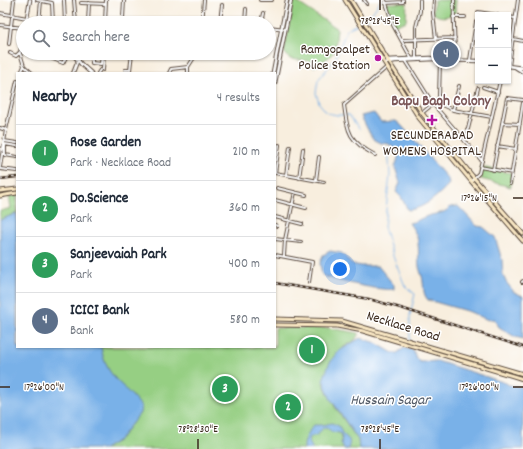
<!DOCTYPE html>
<meta charset="utf-8">
<style>
:root{--surface:#fff;--page:#f2f2f3;--text:#1f2937;--muted:#747a83;--line:#e0e1e3;--accent:#b5179e}
body{margin:0;font-family:Dekko,sans-serif;background:var(--page);color:var(--text)}
.controls{position:absolute;right:12px;top:12px;display:grid;overflow:hidden;border-radius:0px;box-shadow:0 1px 3px #0004}
.controls button{width:36px;height:36px;display:grid;place-items:center;padding:0;border:0;border-bottom:1px solid var(--line);background:var(--surface);color:var(--text);font:20px sans-serif}
.you{position:absolute;left:340px;top:269px;width:14px;height:14px;margin:-10px;border:3px solid #fff;border-radius:50%;background:#1a73e8;box-shadow:0 0 0 6px #1a73e833}
.badge{display:grid;place-items:center;width:26px;height:26px;border-radius:50%;background:var(--accent);color:#fff;font-size:13px;font-weight:700}
.pin{position:absolute;translate:-50% -50%;border:2px solid #fff;box-shadow:0 1px 4px #0006}
.list{margin:0;padding:0;list-style:none}
h2{display:flex;justify-content:space-between;align-items:center;height:52px;margin:0;padding:0 16px;font-size:17px}
h2 small{font-size:13px;font-weight:400;color:var(--muted)}
.list li{display:grid;grid-template-columns:26px 1fr auto;gap:12px;align-items:center;box-sizing:border-box;height:56px;padding:0 16px;border-top:1px solid var(--line)}
.list b{display:block;font-size:15px;white-space:nowrap}
.list p{margin:0;font-size:13px;white-space:nowrap;color:var(--muted)}
.list em{font-size:13px;font-style:normal;color:var(--muted)}
.icon{flex:none;width:22px;height:22px;fill:none;stroke:currentColor;stroke-width:2;stroke-linecap:round;stroke-linejoin:round}
.map{position:relative;flex:none;width:523px;height:449px;overflow:hidden}
.search{position:absolute;background:var(--surface);box-shadow:0 1px 3px #0004;left:16px;top:16px;width:260px;height:44px;display:flex;align-items:center;gap:10px;box-sizing:border-box;padding:0 14px;border-radius:22px;color:var(--muted);font-size:15px}
.panel{position:absolute;background:var(--surface);box-shadow:0 1px 3px #0004;left:16px;top:72px;width:260px;height:276px;border-radius:0px}
.map>svg:first-child{display:block}
.green{fill:#96cf83;stroke:#687c50}
.water{fill:#79b1e8;stroke:#5a6e83}
.lines{fill:none;stroke-linecap:round;stroke-linejoin:round}
.stream{stroke:#79b1e8;stroke-width:1}
.minor-casing{stroke:#57473b;stroke-width:4}
.tertiary-casing{stroke:#57473b;stroke-width:4.5}
.secondary-casing{stroke:#57473b;stroke-width:5}
.minor{stroke:#fff;stroke-width:2}
.tertiary{stroke:#fff;stroke-width:2.5}
.secondary{stroke:#f9e7c3;stroke-width:3}
.rail-casing{stroke:#3b2a1e;stroke-width:2.5}
.rail{stroke:#fff;stroke-width:1;stroke-dasharray:3;stroke-linecap:butt}
.ticks{fill:none;stroke:#3b2a1e;stroke-width:1.5}
.poi-dot{fill:#b5179e;stroke:#fff;stroke-width:1.5}
.labels{text-anchor:middle;dominant-baseline:central;stroke-width:3;stroke-linejoin:round;paint-order:stroke}
.poi-label{font-size:14px;fill:#3b2a1e;stroke:#fff;text-anchor:end}
.street-label{font-size:14px;fill:#3b2a1e;stroke:#fff}
.neighbourhood-label{font-size:15px;font-weight:bold;fill:#7b5758;stroke:#fff}
.water-label{font-size:15px;font-style:italic;fill:#515965;stroke:#fff}
.ticks-label{font-size:10px;text-anchor:middle;fill:#3b2a1e;stroke:#fff;stroke-width:3;stroke-linejoin:round;paint-order:stroke}
</style>
<div class="map">
<svg width="523" height="449" viewBox="0 0 523 449">
<rect width="100%" height="100%" fill="#fff"/>
<filter id="ink" filterUnits="userSpaceOnUse"><feTurbulence type="fractalNoise" baseFrequency=".025" numOctaves="2"/><feDisplacementMap in="SourceGraphic" scale="8" xChannelSelector="R" yChannelSelector="G"/><feConvolveMatrix kernelMatrix="1 2 1 2 8 2 1 2 1" color-interpolation-filters="sRGB"/></filter>
<filter id="wash" filterUnits="userSpaceOnUse"><feTurbulence type="fractalNoise" baseFrequency=".012" numOctaves="4" result="noise"/><feDisplacementMap in="SourceGraphic" scale="16" xChannelSelector="R" yChannelSelector="G"/><feGaussianBlur stdDeviation="0.9" result="paint"/><feColorMatrix in="noise" values="0 0 0 0 0 0 0 0 0 0 0 0 0 0 0 0 0 1.4 0 .05"/><feComposite in="paint" operator="in"/></filter>
<g filter="url(#wash)">
<rect width="100%" height="100%" fill="#f8eede"/>
<path class="green" d="M294,0L337,29L335,51L328,58L314,67L309,61L290,59L284,52Z
M434,0H456L455,13C447,17 441,19 433,13Z
M386,3H407L406,21L394,26Z
M481,167L511,173V187L481,179Z
M17,195V213L0,220V211L11,208L9,196Z
M275,328H329L359,333C354,344 350,342 341,349C330,357 327,371 323,383L335,407L358,440L359,449H105L107,447L119,440L140,413L132,397L111,375L103,358L101,347H275Z"/>
<path class="water" d="M374,113L381,122L396,121L401,125L448,179L449,184C439,195 424,209 408,210L401,197L396,192L400,183L395,167L398,158V152L389,144L381,143L375,140L368,130L361,116Z
M458,206L477,226L483,227L495,237L502,260L503,275L506,282L514,292L523,296V339L515,337L499,327L494,319L488,320L470,312L428,300C423,294 424,290 423,282C423,277 420,272 419,267C418,260 419,251 418,243C418,236 413,229 409,223C416,222 419,219 425,217C433,213 444,215 450,207Z
M17,213V347H101C106,378 124,384 141,406L140,413L119,440L107,447L105,449H0V220Z
M330,251L342,253L351,264L362,266H378L394,285V289C385,292 331,280 322,275L320,263L323,255Z
M360,338L374,342L393,353H397L404,348L413,350L416,358L420,362L437,361L506,383L509,385L523,387V449H359L358,440L330,398L323,380L329,364L339,351Z
M332,423L339,426C340,428 341,431 342,433C348,440 352,438 348,449H344L341,444L342,436L340,433L332,432L326,427L323,428L317,435L310,437L309,442L313,449H304C303,442 309,430 314,425H323Z"/>
<g class="lines">
<path class="stream" d="M365,20L368,19L381,0
M359,129L349,115H337L327,113L319,103L316,93L318,80L335,59L347,29L362,22
M388,147L390,175L384,227L394,259L405,286L415,294L410,315V340"/>
</g>
</g>
<g filter="url(#ink)">
<g class="lines">
<defs>
<path id="minor" d="M37,0L52,3L53,23
M64,0L65,23
M74,0L76,23
M260,0H272
M364,0L367,4
M385,0L393,25L411,58
M434,0L433,13L436,39
M454,0C453,20 455,40 455,59
M81,3L106,4
M385,3L403,2V0
M478,12L497,15
M0,13L27,18
M453,17H465
M508,17L515,18
M123,18L124,0
M206,20L235,23
M220,21L222,5
M53,22L76,21
M39,23L41,1
M88,23L89,3
M105,23L106,0
M202,23L204,0
M245,23L246,9
M261,23L263,13
M0,25L23,28
M269,27L285,29
M513,39L523,41
M401,40L455,38
M9,44L14,0
M10,53L16,56L20,52
M49,53L48,57L63,63L68,53
M78,53L79,61
M92,53V63L101,64L102,53
M416,58V27L420,11V0
M470,60L476,22
M406,61L433,104L482,161
M24,66L32,73
M509,66L518,0
M103,70L104,53
M125,70H130L132,53
M21,73L24,66L20,53L23,39
M73,73L78,60
M98,73L100,70
M169,73L171,69L188,67
M188,73V67L197,53
M483,87L498,92
M439,99L444,106L453,110L492,117
M453,110L459,86
M422,113L433,104L439,98L440,60
M502,123L520,124
M0,128L6,130
M462,137L468,129L478,88
M4,141L17,143
M4,144L17,146
M5,145V155L17,157
M497,146L516,149
M375,155C349,141 348,134 344,105L387,67
M0,167L6,130L17,81
M480,167L512,173
M0,169L17,171
M493,170L507,98L523,100
M275,173L324,182
M275,173L279,145
M286,175L290,147
M299,178L303,149
M316,180L319,157
M471,181L479,173L500,81
M510,184L523,103
M277,188L306,195
M275,200L306,208
M275,217L302,224
M275,225L277,226
M275,239L301,242
M275,255L312,262L309,282
M284,256L285,240L295,192
M522,282L523,281"/>
<path id="tertiary" d="M26,23L30,0
M72,53L81,64L91,73
M387,60L430,58L440,60L478,61
M385,63L395,61L434,59
M508,66L523,68
M515,67L523,72
M273,73L287,0
M275,83L291,0"/>
<path id="secondary" d="M345,0L419,118L471,181L523,241
M351,0L389,62L422,113L474,178L523,234
M0,191L17,189
M0,196L17,193
M275,319L342,321L523,374
M275,325L337,326L363,331L523,379"/>
</defs>
<use href="#minor" class="minor-casing"/>
<use href="#tertiary" class="tertiary-casing"/>
<use href="#secondary" class="secondary-casing"/>
<use href="#minor" class="minor"/>
<use href="#tertiary" class="tertiary"/>
<use href="#secondary" class="secondary"/>
<defs>
<path id="rail" d="M0,179L17,177
M275,283L369,299L404,309L523,347"/>
</defs>
<use href="#rail" class="rail-casing"/>
<use href="#rail" class="rail"/>
</g>
</g>
<path class="ticks" d="M380,0V10M513,198H523M0,387H10M513,387H523M198,439V449M380,439V449"/>
<g class="poi-dot">
<circle cx="378" cy="58" r="4"/>
<path d="M430 114h4v4h4v4h-4v4h-4v-4h-4v-4h4z"/>
</g>
<g class="labels">
<g class="poi-label">
<text x="370" y="50">Ramgopalpet<tspan x="370" dy="16">Police Station</tspan></text>
<text x="432" y="136" text-anchor="middle">SECUNDERABAD<tspan x="432" dy="16">WOMENS HOSPITAL</tspan></text>
</g>
<g class="street-label">
<text transform="translate(403 327) rotate(17)">Necklace Road</text>
</g>
<g class="neighbourhood-label">
<text x="441" y="102">Bapu Bagh Colony</text>
</g>
<g class="water-label">
<text x="390" y="401">Hussain Sagar</text>
</g>
</g>
<g class="ticks-label">
<text x="380" y="24">78°28'45"E</text>
<text x="479" y="201">17°26'15"N</text>
<text x="44" y="390">17°26'00"N</text>
<text x="479" y="390">17°26'00"N</text>
<text x="198" y="432">78°28'30"E</text>
<text x="380" y="432">78°28'45"E</text>
</g>
</svg>
<div class="controls">
<button>+</button>
<button>−</button>
</div>
<div class="you"></div>
<div class="pin badge" style="left:312px;top:350px;background:#2e9e5b">1</div>
<div class="pin badge" style="left:288px;top:407px;background:#2e9e5b">2</div>
<div class="pin badge" style="left:225px;top:389px;background:#2e9e5b">3</div>
<div class="pin badge" style="left:446px;top:54px;background:#5c6f8a">4</div>
<div class="search"><svg class="icon" aria-label="search" viewBox="0 0 24 24"><circle cx="10" cy="10" r="6"/><path d="M15 15l6 6"/></svg>Search here</div>
<section class="panel">
<h2>Nearby<small>4 results</small></h2>
<ul class="list">
<li><span class="badge" style="background:#2e9e5b">1</span><div><b>Rose Garden</b><p>Park · Necklace Road</p></div><em>210 m</em></li>
<li><span class="badge" style="background:#2e9e5b">2</span><div><b>Do.Science</b><p>Park</p></div><em>360 m</em></li>
<li><span class="badge" style="background:#2e9e5b">3</span><div><b>Sanjeevaiah Park</b><p>Park</p></div><em>400 m</em></li>
<li><span class="badge" style="background:#5c6f8a">4</span><div><b>ICICI Bank</b><p>Bank</p></div><em>580 m</em></li>
</ul>
</section>
</div>
